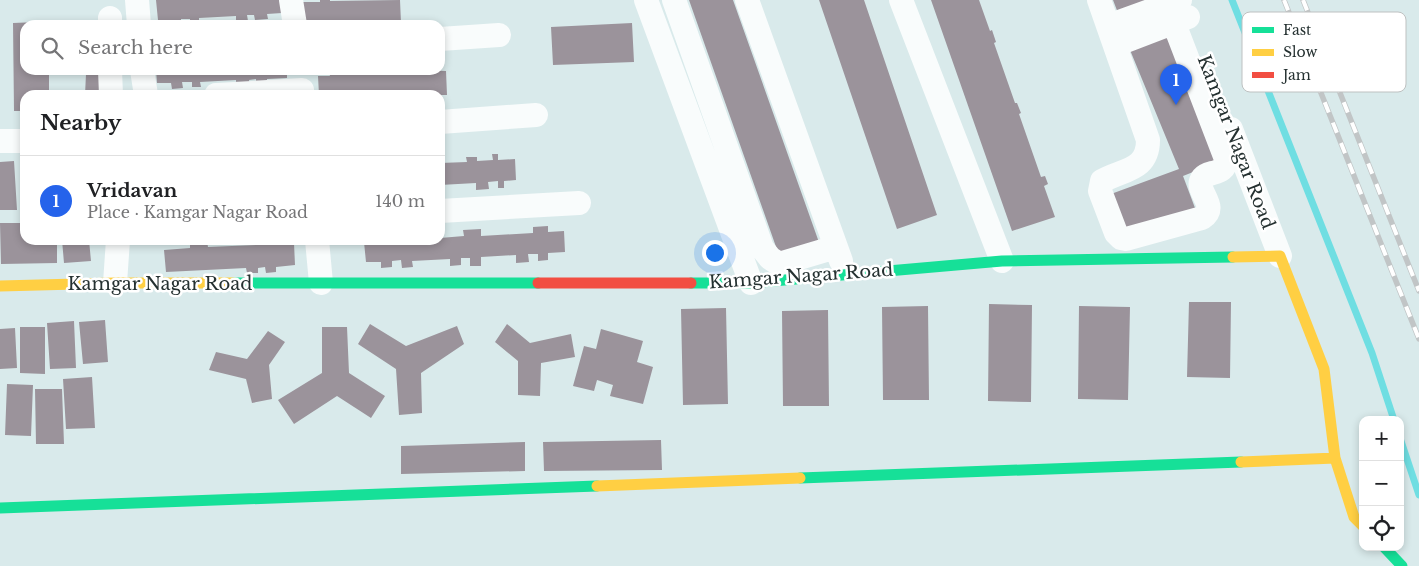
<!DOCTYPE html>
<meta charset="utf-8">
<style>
:root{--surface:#fff;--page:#f6f6f6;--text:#202124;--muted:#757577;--line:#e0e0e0;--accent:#2563eb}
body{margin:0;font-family:"Libre Baskerville",serif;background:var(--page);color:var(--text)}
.controls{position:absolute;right:15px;bottom:15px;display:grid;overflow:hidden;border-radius:10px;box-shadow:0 2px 8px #0003}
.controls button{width:45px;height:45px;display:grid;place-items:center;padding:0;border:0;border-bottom:1px solid var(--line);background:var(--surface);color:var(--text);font:25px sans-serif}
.you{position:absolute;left:714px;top:252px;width:18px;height:18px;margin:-12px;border:4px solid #fff;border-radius:50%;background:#1a73e8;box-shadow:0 0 0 8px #1a73e833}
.badge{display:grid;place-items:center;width:32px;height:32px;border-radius:50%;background:var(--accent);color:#fff;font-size:16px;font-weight:700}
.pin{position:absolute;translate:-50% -41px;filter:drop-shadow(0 1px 2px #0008)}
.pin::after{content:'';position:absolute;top:26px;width:18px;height:15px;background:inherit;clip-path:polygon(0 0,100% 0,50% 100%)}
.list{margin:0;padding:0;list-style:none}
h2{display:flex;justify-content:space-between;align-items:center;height:65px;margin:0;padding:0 20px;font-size:21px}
h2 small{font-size:16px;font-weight:400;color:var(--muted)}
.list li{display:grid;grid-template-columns:32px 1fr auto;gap:15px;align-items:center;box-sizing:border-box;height:90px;padding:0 20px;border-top:1px solid var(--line)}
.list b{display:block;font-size:19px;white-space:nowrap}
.list p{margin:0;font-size:16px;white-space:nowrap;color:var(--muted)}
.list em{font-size:16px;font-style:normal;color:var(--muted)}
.icon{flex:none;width:28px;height:28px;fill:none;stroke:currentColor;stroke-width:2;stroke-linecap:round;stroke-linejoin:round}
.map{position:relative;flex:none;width:1419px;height:566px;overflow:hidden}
.search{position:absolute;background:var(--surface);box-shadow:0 2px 8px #0003;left:20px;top:20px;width:425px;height:55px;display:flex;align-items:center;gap:12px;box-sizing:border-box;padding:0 18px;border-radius:15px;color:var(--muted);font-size:19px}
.panel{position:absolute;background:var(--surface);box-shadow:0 2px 8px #0003;left:20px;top:90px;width:425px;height:155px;border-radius:15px}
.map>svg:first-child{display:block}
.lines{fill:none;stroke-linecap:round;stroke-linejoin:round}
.stream{stroke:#6fdee2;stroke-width:7}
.building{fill:#9b939b}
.street{stroke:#f9fcfc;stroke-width:24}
.fast{stroke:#16e098;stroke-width:11}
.slow{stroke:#ffcf43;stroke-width:11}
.jam{stroke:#f24e42;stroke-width:11}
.rail-casing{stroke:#c1c5c6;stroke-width:5.5}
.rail{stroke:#fff;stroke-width:4;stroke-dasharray:11;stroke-linecap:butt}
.labels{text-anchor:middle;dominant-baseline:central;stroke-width:5;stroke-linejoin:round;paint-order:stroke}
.street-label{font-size:18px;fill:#253131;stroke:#fff}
.key{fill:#fff;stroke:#bec1c1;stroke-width:1}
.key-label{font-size:14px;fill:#253131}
</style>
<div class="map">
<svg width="1419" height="566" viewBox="0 0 1419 566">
<rect width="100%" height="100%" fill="#d9eaeb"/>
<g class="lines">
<path class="stream" d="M1232,0L1372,353L1394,420
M1400,438L1419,495"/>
</g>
<path class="building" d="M156,0H282V13L267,14L268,19L255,20L254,15H247L248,21H236V16L199,18V23L190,24V19H181V24H170L169,20H158Z
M320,0H330V1L400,0L401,23L303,25L302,2H320Z
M689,0H733L821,248L781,261Z
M819,0H864L937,215L897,229Z
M931,0H979L990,31L992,30L996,42L994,43L1015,103H1017L1021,113L1019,114L1041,177L1045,176L1048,184L1044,186L1055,217L1012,231Z
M1113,0H1153L1118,13Z
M38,22V25H25V70H49V95H25V111H14L13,23Z
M632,23L634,62L553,65L551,27Z
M1169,34L1221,161L1183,176L1195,208L1126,233L1111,194L1179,169L1130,50Z
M156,70H287V78L267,79V85H256V79L249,80L250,85H236V80L200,82L201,87H192V82H182L183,88L172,89L171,83H157Z
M348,70H366V74L398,73V70H407V73L416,72V70L446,71L447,95H319L318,76H330L329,73L340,72L341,75H348Z
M86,74L107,75L106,95H85Z
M492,154H498V160L515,159L516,180L504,181V188H498V181L488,182L489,189L476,190V183L440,185V163L467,162L466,157H477V161L493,160Z
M14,161L17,210H0V162Z
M0,223H25V240H57V263L1,264Z
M548,226V232L564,231L565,252L548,253V260L538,261V254H528L529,262L516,263V255L481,257V266H470V258H461V265L450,266V259L412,261L413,267L402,268L401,260L392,261V267L381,268V262H366L364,242L379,240H440V238L464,236L463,230L481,229V236L533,233V227Z
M62,240H89L91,261L64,263Z
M256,240H273V244L294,243L295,265L276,267V272L266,273L265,267L258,268V273H247L246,268L166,272L164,250L190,248V242L207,241L208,247L256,245Z
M1189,302H1231L1230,378L1187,377Z
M989,304L1032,305L1031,402L988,401Z
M928,306L929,400H883L882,307Z
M1079,306L1130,307L1128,400L1078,399Z
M726,308L728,404L683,405L681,309Z
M828,310L829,406H783L782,311Z
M105,320L108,362L83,364L79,322Z
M74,321L76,368L50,369L47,323Z
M370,324L406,346L457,326L464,344L421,373L422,413L399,415L396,369L358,344Z
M507,324L530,343L571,334L575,357L541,363L540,396L518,395V361L495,342Z
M20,327H45V374L20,373Z
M322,327H347L349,373L385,396L371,418L337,396L294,424L278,400L322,373Z
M15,328L17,368L0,369V329Z
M601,329L643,341L637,362L653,367L643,404L610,396L613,385L597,380L594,391L573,386L584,346L596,349Z
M268,331L285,342L269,365L272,399L252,403L246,379L209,370L216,352L247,359Z
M92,377L95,428L66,429L63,379Z
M7,384L33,385L31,436L5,435Z
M35,389H62L64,444H36Z
M661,440L662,470L544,471L543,442Z
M525,442V471L401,474V446Z"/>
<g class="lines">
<path class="street" d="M137,0L139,25
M291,0L295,25
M646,0L751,283
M674,0L762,248L770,258L779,264L836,247
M747,0L841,261
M901,0L1002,261
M1099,0L1148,140C1148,171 1123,169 1102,181L1100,191L1116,233L1121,238L1126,239L1202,218C1219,207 1197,193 1201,181C1205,169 1226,177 1226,159L1165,0
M110,18V25
M1108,26L1180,0
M440,39L499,35
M1115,45L1188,17
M110,70L111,95
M142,70L146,95
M216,95L302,90
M440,122L536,115
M1231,129L1280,256
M0,141H25
M440,211L579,203
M317,240L321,283
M115,283L118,240"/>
<path class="fast" d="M234,283H538
M691,283H751L1002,261L1233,257
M800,478L1241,462
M0,508L597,486
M1384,547L1402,566"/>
<path class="slow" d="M1233,257L1280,256L1324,369L1335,458L1354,517L1363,526
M0,286L115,283H234
M1241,462L1335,458
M597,486L800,478"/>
<path class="jam" d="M538,283H691"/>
<defs>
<path id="rail" d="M1284,0L1419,339
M1303,0L1419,291"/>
</defs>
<use href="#rail" class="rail-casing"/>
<use href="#rail" class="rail"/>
</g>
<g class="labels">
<g class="street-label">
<text transform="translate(1236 142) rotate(69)">Kamgar Nagar Road</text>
<text transform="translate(801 276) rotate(-4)">Kamgar Nagar Road</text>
<text x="160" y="284">Kamgar Nagar Road</text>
</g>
</g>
<rect x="1242" y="12" width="164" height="80" rx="8" class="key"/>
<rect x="1252" y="27" width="22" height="6" fill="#16e098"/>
<rect x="1252" y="49" width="22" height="7" fill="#ffcf43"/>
<rect x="1252" y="72" width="22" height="6" fill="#f24e42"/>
<g class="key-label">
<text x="1283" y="35">Fast</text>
<text x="1283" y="57">Slow</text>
<text x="1283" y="80">Jam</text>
</g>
</svg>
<div class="controls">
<button>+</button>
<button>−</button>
<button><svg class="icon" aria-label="locate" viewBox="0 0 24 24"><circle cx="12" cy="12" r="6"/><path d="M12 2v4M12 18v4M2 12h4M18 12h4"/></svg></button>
</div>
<div class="you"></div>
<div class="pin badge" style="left:1176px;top:105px">1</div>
<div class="search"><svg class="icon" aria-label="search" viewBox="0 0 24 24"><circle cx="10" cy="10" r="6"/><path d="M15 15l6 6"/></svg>Search here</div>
<section class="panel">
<h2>Nearby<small></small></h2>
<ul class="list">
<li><span class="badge">1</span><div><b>Vridavan</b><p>Place · Kamgar Nagar Road</p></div><em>140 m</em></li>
</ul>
</section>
</div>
